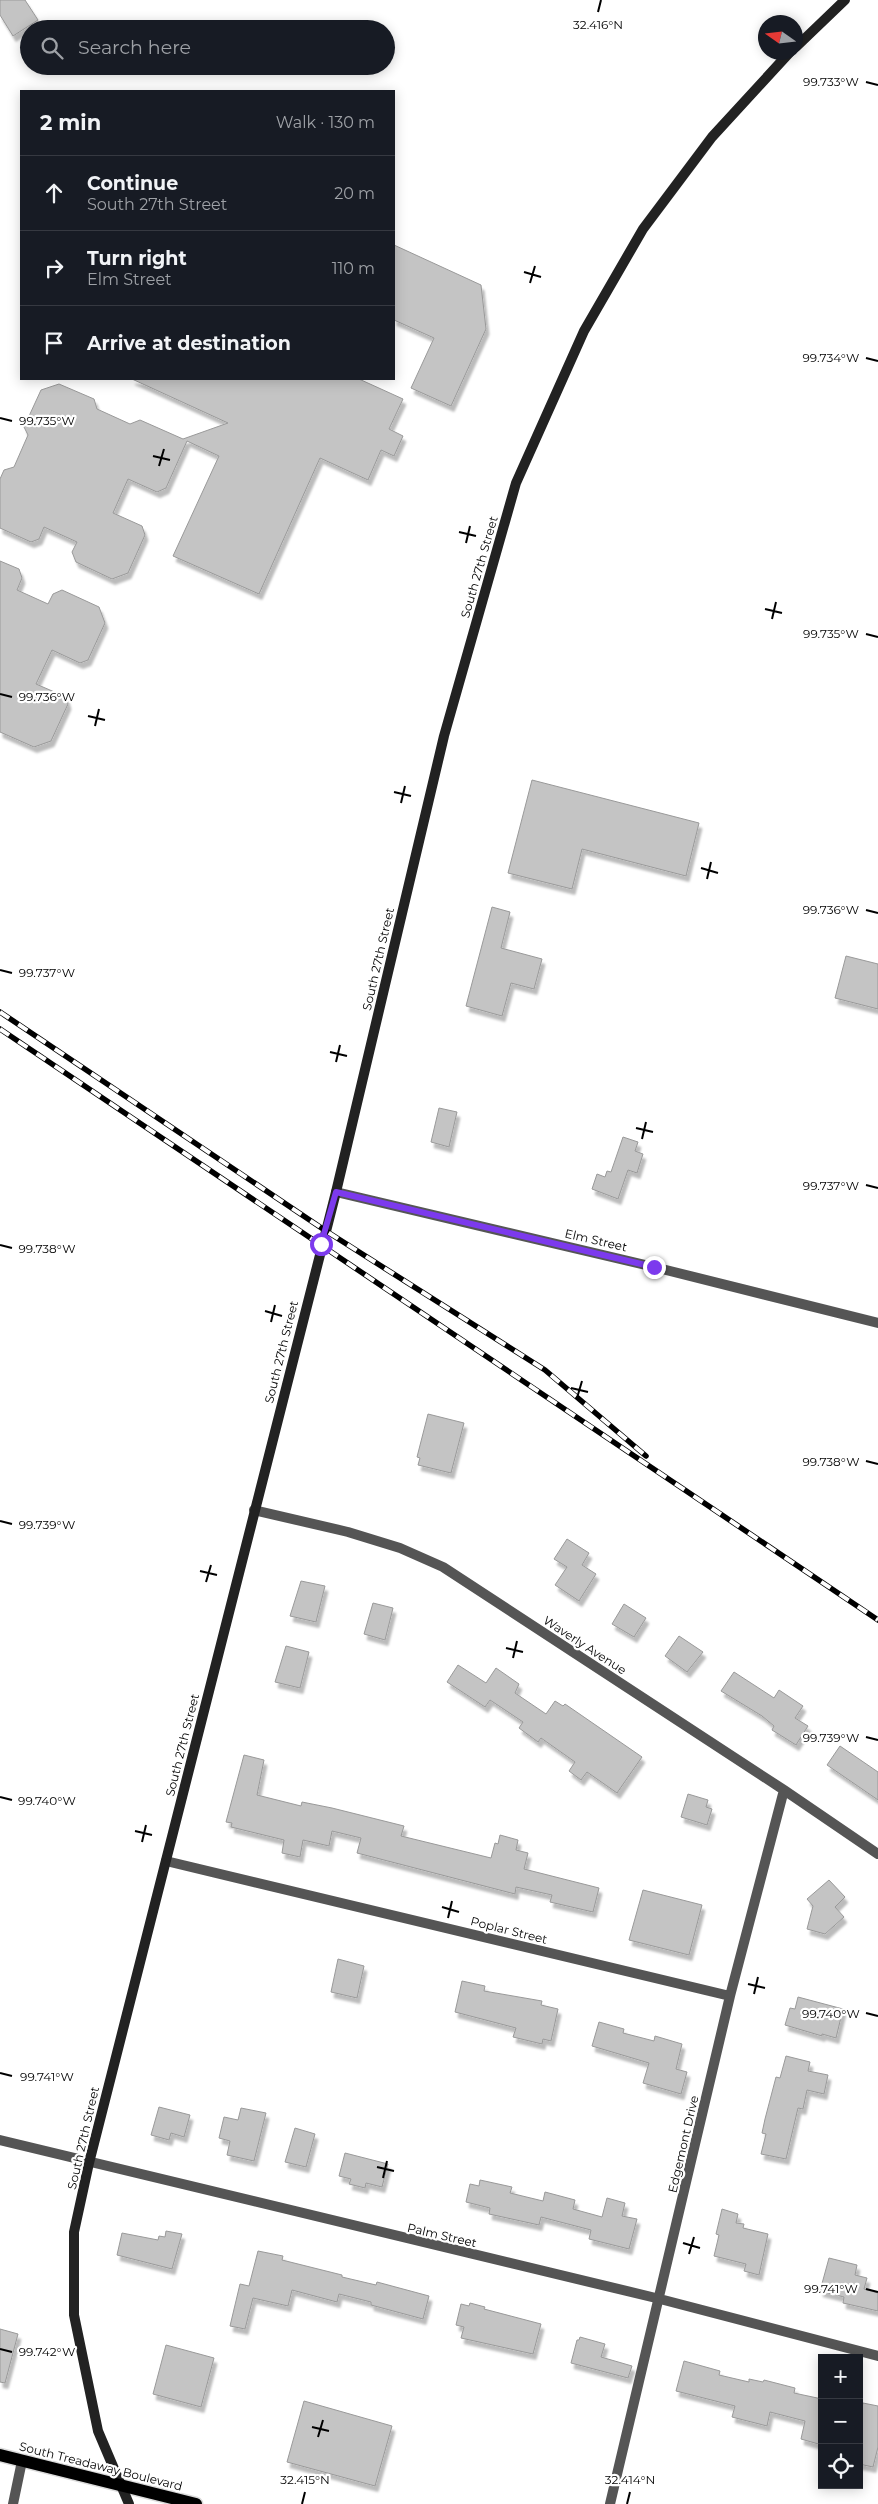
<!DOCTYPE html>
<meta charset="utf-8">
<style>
:root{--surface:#171b24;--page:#242831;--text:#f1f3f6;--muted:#9ea1a6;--line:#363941}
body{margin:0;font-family:Montserrat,sans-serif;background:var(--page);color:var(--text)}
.controls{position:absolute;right:15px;bottom:15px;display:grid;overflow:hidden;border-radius:0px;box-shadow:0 2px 12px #0003}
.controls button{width:45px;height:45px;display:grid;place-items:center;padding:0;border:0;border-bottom:1px solid var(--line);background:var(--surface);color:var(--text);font:25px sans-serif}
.compass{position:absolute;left:758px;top:15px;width:45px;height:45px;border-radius:50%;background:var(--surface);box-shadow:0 2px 12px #0003;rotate:284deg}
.stop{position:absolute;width:15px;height:15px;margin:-11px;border:4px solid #7c3aed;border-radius:50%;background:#fff}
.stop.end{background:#7c3aed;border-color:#fff;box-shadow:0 1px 5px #0008}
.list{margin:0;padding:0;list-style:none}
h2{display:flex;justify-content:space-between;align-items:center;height:65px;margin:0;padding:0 20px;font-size:21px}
h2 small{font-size:16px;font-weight:400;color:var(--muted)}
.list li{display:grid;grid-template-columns:32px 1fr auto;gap:15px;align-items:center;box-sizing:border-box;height:75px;padding:0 20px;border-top:1px solid var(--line)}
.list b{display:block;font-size:19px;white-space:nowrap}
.list p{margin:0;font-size:16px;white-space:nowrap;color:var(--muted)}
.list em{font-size:16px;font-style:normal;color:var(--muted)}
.icon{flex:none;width:28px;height:28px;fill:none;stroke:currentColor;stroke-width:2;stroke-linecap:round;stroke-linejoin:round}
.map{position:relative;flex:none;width:878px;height:2504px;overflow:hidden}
.search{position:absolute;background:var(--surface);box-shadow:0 2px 12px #0003;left:20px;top:20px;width:375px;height:55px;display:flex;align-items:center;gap:12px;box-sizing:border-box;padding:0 18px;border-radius:28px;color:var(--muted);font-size:19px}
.panel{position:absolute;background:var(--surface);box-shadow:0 2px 12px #0003;left:20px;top:90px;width:375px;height:290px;border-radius:0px}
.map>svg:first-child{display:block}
.building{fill:#c4c4c4;stroke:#999;filter:url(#shadow)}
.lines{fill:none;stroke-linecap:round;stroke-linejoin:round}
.primary-casing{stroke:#dbdbdb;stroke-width:15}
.street{stroke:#555;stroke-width:10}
.secondary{stroke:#222;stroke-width:10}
.primary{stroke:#000;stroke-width:12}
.rail-casing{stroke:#000;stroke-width:5.5}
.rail{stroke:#fff;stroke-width:4;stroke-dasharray:11;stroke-linecap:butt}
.route{stroke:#7c3aed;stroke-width:6}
.ticks{fill:none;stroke:#000;stroke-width:2}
.labels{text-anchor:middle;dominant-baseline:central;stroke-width:4.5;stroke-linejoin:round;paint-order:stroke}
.street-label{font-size:12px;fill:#000;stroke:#fff}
.ticks-label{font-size:12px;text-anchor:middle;fill:#000;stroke:#fff;stroke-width:4.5;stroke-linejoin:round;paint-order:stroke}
</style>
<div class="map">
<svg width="878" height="2504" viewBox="0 0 878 2504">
<defs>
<filter id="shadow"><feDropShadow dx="3" dy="5.5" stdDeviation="1" flood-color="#0004"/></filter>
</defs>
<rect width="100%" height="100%" fill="#fff"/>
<path class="building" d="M0,0H25L38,20L13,36L0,15Z
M394,245L481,285L486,329L451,406L411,388L434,338L394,320Z
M132,379H359L403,399L389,429L403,436L394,456L381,450L368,480L320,458L259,594L173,556L219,456L187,441L166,488L157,492L128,479L113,513L142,526L145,535L128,573L112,579L76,562L72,552L77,542L44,527L39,539L31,542L0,528V479L4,470L14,467L28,435L24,427L41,390L59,384L94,399L97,409L130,424L140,420L183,439L228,423Z
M0,561L19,569L22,578L17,590L48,604L53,594L62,590L99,607L105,623L88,660L80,663L52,650L36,684L66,697L68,704L51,741L34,747L0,732Z
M532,780L699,823L686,876L582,849L572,889L508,873Z
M492,907L510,912L501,948L542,959L534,989L511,983L502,1016L466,1006Z
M846,956L878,964V1009L835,998Z
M439,1108L457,1112L449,1147L431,1142Z
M623,1137L638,1142L635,1151L643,1154L637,1173L628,1170L618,1199L592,1189L597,1174L605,1177L607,1171L611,1172Z
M428,1414L464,1423L451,1473L418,1465L420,1458L417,1457Z
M567,1539L589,1553L582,1565L596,1574L579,1601L555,1585L567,1567L554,1559Z
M301,1581L325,1586L316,1622L290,1616Z
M373,1603L393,1608L385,1640L364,1634Z
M624,1604L646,1618L634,1637L612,1624Z
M679,1636L703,1652L687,1672L665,1656Z
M286,1646L309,1652L300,1688L275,1682Z
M458,1665L486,1683L496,1668L519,1684L515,1693L546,1714L555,1701L563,1706L565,1704L642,1757L617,1793L587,1772L581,1780L569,1771L575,1762L541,1738L538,1742L519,1728L523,1722L490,1700L485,1707L447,1682Z
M734,1672L774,1698L779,1690L803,1706L795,1718L808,1726L796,1745L772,1730L774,1726L762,1716L721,1691Z
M840,1746L878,1772V1800L827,1765Z
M244,1755L264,1760L257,1795L301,1806L302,1802L332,1808L404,1826L401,1836L491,1858L495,1843L498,1844L500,1835L518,1840L516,1850L528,1853L524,1869L599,1888L593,1912L550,1902L552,1895L516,1887L515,1894L357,1853L361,1838L332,1831L329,1846L303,1840L300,1857L282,1853L284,1840L231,1827L232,1823L226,1822Z
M688,1794L708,1800L706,1807L712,1809L707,1825L681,1817Z
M829,1880L845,1897L835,1907L844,1917L825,1934L807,1929L813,1906L807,1899Z
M643,1890L702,1905L689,1955L629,1940Z
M338,1959L364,1966L357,1998L331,1992Z
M462,1981L485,1986L484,1991L542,2001L541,2005L558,2009L551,2041L543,2039L542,2044L513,2037L516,2028L455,2012Z
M798,1997L843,2009L836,2038L822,2034V2036L785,2025L790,2008L795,2009Z
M599,2022L624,2029L623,2033L654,2041L655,2036L682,2044L676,2069L687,2072L681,2094L643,2083L649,2063L592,2046Z
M786,2056L810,2062L808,2071L828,2075L824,2094L807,2090L803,2109L798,2108L786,2159L761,2154L766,2134L762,2133L765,2119L776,2077L780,2078Z
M159,2107L190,2115L184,2137L171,2133L169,2140L151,2135Z
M241,2108L266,2113L254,2161L227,2155L230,2141L219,2138L224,2117L238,2120Z
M295,2128L315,2134L306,2167L285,2162Z
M345,2153L388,2164L382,2187L366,2183L365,2188L349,2184L351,2179L339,2176Z
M480,2180L512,2187L510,2193L543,2201L545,2192L575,2200L573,2209L602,2217L607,2198L625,2203L622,2216L637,2219L629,2249L589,2239L591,2230L541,2217L539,2225L489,2214L490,2208L466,2202L470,2184L479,2186Z
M722,2209L738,2214L736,2223L744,2224L743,2228L768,2234L759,2275L744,2271L746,2264L714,2256L719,2235L716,2234Z
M166,2231L182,2234L172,2269L117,2255L122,2233L158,2240L159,2236L165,2237Z
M258,2251L283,2256L282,2260L342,2275V2277L376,2285L377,2282L429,2296L423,2319L371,2305V2302L339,2294L337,2302L292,2290L288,2306L253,2298L245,2329L230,2326L240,2284L249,2286Z
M829,2258L857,2265L855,2275L867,2278L864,2289L878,2293V2311L843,2303L844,2297L820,2291Z
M470,2303L485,2307L484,2309L541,2324L533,2354L461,2338L464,2327L456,2325L461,2304L469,2306Z
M0,2329L18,2334L5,2383L0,2382Z
M580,2337L605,2344L601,2357L632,2366L628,2378L571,2363L577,2340H579Z
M166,2345L214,2358L201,2407L153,2394Z
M684,2361L720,2371L719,2375L749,2382V2379L763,2382L764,2380L795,2388L794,2393L822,2399V2445L801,2439L805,2421L770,2412L767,2426L732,2417L735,2406L676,2391Z
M304,2401L392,2426L375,2486L287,2462Z
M863,2403L878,2406V2447L873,2467L859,2464V2420Z"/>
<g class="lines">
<defs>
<path id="primary" d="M0,2455L196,2504"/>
</defs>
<use href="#primary" class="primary-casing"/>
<path class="street" d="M336,1192L654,1267L878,1323
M254,1510L348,1532L400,1548L443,1567L784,1790L878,1854
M166,1861L730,1996
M0,2140L660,2299L878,2356
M13,2504L22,2461
M610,2504L730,1996L784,1790"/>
<path class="secondary" d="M796,47L845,0
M129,2504L98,2431L74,2315V2232L89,2163L336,1192L444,736L516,483L584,331L643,229L712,137L790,52"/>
<use href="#primary" class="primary"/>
<defs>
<path id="rail" d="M0,1012L326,1231L545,1370L646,1456
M0,1029L878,1620"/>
</defs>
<use href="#rail" class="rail-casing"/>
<use href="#rail" class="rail"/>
</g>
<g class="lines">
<path class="route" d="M321,1244L336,1192L654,1267"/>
</g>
<path class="ticks" d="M598,12L601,0M866,82L878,85M524,272L541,277M530,283L535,266M866,358L878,361M0,418L12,421M153,456L170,460M159,466L164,449M459,532L476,536M466,543L470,526M765,609L782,613M772,619L776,602M866,634L878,637M0,694L12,697M88,716L105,720M95,726L99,709M394,792L411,796M401,803L405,786M701,868L718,873M707,879L711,862M866,910L878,913M0,970L12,973M330,1052L347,1056M336,1062L340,1045M636,1128L653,1132M642,1139L646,1122M866,1185L878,1188M0,1245L12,1248M265,1311L282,1316M271,1322L275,1305M571,1388L588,1392M577,1398L582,1381M866,1461L878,1464M0,1521L12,1524M200,1571L217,1575M206,1582L211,1565M506,1648L523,1652M513,1658L517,1641M866,1737L878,1740M0,1797L12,1800M135,1831L152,1835M142,1842L146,1825M442,1907L459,1912M448,1918L452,1901M748,1984L765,1988M754,1994L758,1977M866,2013L878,2016M0,2073L12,2076M377,2167L394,2171M383,2178L387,2161M683,2243L700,2248M689,2254L694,2237M866,2289L878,2292M0,2349L12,2352M312,2427L329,2431M318,2437L323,2420M302,2504L305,2492M627,2504L630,2492"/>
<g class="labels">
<g class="street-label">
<text transform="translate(479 567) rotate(-74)">South 27th Street</text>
<text transform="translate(378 959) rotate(-77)">South 27th Street</text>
<text transform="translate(596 1240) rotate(13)">Elm Street</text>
<text transform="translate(281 1352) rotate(-76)">South 27th Street</text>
<text transform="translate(585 1645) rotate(33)">Waverly Avenue</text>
<text transform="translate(182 1745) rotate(-76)">South 27th Street</text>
<text transform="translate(509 1930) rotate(14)">Poplar Street</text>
<text transform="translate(83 2138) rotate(-77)">South 27th Street</text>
<text transform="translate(683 2144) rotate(-77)">Edgemont Drive</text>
<text transform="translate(442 2235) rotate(13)">Palm Street</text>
<text transform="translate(101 2466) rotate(14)">South Treadaway Boulevard</text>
</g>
</g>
<g class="ticks-label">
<text x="598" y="29">32.416°N</text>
<text x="831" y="86">99.733°W</text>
<text x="831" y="362">99.734°W</text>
<text x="47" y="425">99.735°W</text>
<text x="831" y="638">99.735°W</text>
<text x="47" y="701">99.736°W</text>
<text x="831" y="914">99.736°W</text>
<text x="47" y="977">99.737°W</text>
<text x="831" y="1190">99.737°W</text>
<text x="47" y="1253">99.738°W</text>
<text x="831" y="1466">99.738°W</text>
<text x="47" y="1529">99.739°W</text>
<text x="831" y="1742">99.739°W</text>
<text x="47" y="1805">99.740°W</text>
<text x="831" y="2018">99.740°W</text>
<text x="47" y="2081">99.741°W</text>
<text x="831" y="2293">99.741°W</text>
<text x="47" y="2356">99.742°W</text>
<text x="305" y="2484">32.415°N</text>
<text x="630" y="2484">32.414°N</text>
</g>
</svg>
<div class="controls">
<button>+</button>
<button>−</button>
<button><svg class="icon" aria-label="locate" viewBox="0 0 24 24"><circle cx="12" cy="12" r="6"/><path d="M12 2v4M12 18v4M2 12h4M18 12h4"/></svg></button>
</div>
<svg class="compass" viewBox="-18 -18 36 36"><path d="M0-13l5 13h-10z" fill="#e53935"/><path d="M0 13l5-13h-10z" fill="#9ea1a6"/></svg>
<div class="stop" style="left:321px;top:1244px"></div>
<div class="stop end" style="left:654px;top:1267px"></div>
<div class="search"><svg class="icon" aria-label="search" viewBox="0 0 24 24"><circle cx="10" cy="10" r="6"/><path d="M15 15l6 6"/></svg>Search here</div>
<section class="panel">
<h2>2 min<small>Walk · 130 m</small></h2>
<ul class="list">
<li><svg class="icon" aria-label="ahead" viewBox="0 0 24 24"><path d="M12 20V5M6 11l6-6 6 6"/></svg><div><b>Continue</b><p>South 27th Street</p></div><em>20 m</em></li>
<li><svg class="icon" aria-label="right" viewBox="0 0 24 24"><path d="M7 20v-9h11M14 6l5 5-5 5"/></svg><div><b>Turn right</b><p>Elm Street</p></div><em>110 m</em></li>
<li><svg class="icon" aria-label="arrive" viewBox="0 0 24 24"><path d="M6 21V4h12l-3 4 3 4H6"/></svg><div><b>Arrive at destination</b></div></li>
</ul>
</section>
</div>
